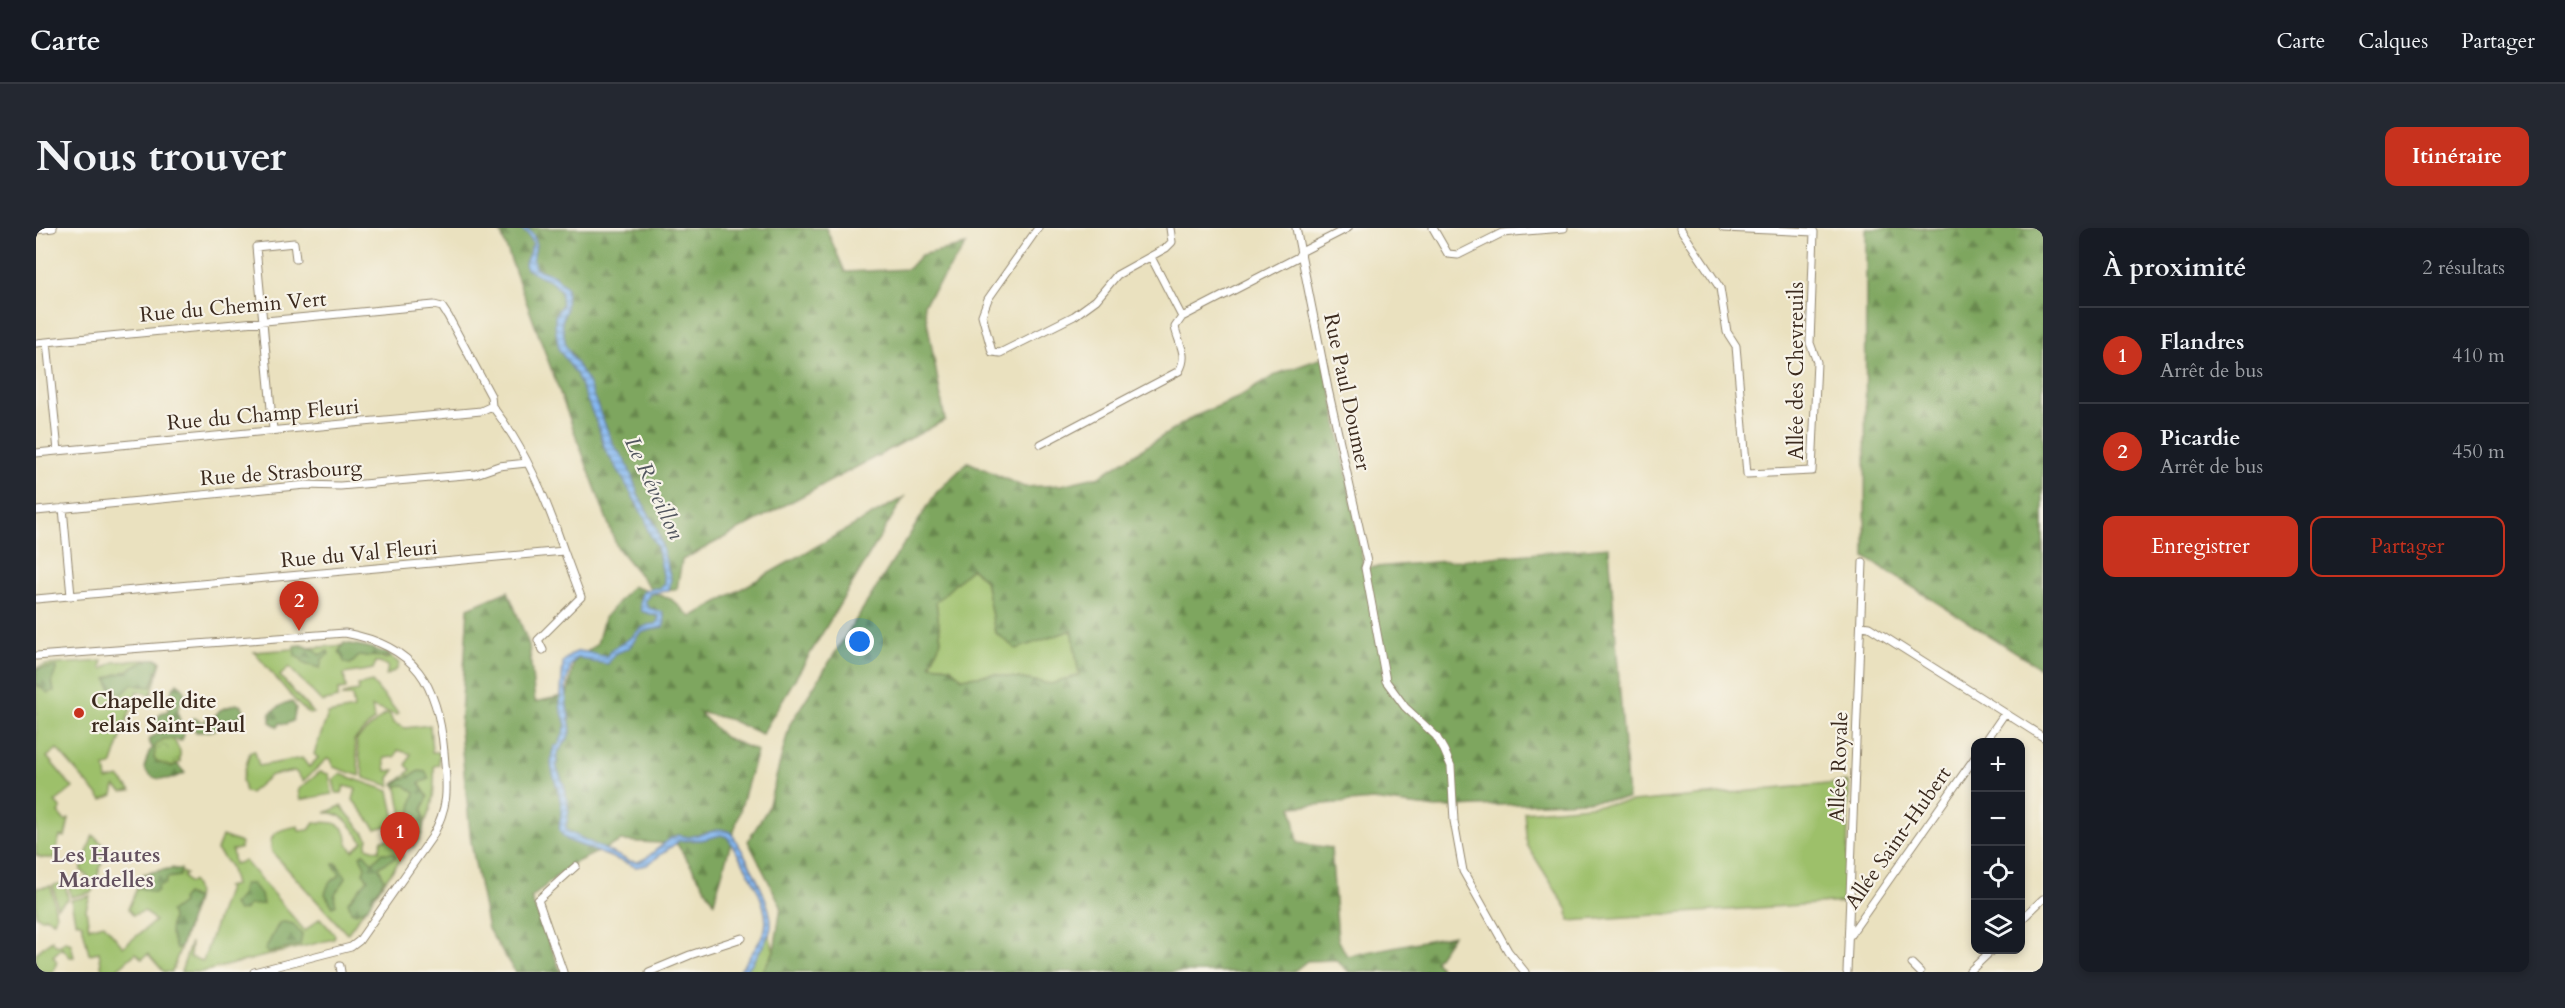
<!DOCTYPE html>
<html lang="fr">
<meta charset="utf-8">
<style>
:root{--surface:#171b24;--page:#242831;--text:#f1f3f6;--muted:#9ea1a6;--line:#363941;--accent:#c8321e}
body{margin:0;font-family:Cardo,serif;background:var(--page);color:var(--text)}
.controls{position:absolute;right:18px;bottom:18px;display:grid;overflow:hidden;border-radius:12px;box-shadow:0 3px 9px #0003}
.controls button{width:54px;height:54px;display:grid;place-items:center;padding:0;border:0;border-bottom:2px solid var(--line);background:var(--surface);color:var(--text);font:30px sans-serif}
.you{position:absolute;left:824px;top:414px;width:21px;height:21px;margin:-15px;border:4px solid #fff;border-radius:50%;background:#1a73e8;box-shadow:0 0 0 9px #1a73e833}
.badge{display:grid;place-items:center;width:39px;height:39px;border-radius:50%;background:var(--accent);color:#fff;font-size:20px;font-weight:700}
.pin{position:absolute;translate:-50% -50px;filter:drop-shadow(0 2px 3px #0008)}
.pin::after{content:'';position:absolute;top:32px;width:21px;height:18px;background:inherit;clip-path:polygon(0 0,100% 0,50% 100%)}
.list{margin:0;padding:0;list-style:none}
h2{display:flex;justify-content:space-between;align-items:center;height:78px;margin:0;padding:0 24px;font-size:26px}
h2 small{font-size:20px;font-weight:400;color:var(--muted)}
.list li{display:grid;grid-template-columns:39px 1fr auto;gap:18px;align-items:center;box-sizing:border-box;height:96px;padding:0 24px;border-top:2px solid var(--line)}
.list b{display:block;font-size:22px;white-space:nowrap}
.list p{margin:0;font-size:20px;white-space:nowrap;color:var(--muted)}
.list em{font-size:20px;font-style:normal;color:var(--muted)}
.actions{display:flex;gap:12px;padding:18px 24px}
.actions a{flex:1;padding:14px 0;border:2px solid var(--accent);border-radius:12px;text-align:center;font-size:21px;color:var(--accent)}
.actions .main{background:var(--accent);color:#fff}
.icon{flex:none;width:33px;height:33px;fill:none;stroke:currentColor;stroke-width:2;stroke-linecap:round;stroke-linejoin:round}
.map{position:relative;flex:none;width:2007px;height:744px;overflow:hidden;border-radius:12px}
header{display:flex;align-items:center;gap:36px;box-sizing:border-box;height:84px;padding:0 30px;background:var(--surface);border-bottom:2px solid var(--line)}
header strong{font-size:28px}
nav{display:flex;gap:33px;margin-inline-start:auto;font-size:21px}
.intro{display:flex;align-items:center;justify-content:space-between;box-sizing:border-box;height:144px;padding:0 36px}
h1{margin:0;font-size:42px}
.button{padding:15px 27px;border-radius:12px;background:var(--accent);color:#fff;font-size:21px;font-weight:700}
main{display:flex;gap:36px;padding:0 36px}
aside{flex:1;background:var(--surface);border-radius:12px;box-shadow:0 3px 9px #0003}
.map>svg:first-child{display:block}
.grass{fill:#9dc06a;stroke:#6c7544;stroke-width:1.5}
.forest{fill:url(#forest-firs);stroke:#5c683e;stroke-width:1.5;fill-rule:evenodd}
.park{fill:url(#park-crowns);stroke:#6c7544;stroke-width:1.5}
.water{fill:url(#water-rules);stroke:#607188;stroke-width:1.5}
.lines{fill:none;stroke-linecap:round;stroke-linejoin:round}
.minor-casing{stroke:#92866e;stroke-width:9}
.minor{stroke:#fff;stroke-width:7}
.poi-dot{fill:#c8321e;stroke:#f7f3e8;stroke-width:2}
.labels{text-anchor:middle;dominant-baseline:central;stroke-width:4.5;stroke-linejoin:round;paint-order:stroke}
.street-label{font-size:21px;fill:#3b2a1e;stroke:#f7f3e8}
.poi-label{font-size:21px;font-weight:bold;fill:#3b2a1e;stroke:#f7f3e8;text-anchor:start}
.water-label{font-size:22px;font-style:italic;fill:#51555e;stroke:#f7f3e8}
.neighbourhood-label{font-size:22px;font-weight:bold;fill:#63515e;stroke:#f7f3e8}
</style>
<header>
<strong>Carte</strong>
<nav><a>Carte</a><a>Calques</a><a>Partager</a></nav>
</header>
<div class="intro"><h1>Nous trouver</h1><a class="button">Itinéraire</a></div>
<main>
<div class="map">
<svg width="2007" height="744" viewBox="0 0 2007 744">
<defs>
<pattern id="forest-firs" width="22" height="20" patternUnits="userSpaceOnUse" patternTransform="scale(1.5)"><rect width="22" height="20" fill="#7ea65e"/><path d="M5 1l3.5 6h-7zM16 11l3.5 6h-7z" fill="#68874d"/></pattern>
<pattern id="park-crowns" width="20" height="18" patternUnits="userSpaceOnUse" patternTransform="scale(1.5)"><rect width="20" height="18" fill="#9dc06a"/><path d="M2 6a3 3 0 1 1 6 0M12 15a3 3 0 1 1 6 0" fill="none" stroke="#819c57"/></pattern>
<pattern id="water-rules" width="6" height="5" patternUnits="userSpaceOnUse" patternTransform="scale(1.5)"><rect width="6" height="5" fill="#84b8f2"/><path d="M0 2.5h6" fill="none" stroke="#6d96c3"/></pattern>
</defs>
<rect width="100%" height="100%" fill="#f7f3e8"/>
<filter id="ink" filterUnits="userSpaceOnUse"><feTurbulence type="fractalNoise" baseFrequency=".0167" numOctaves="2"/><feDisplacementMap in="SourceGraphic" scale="12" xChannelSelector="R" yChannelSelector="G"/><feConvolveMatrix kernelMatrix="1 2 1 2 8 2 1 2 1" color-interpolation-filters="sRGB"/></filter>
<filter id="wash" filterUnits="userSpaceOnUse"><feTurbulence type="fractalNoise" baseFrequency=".008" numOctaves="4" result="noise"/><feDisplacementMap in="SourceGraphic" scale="24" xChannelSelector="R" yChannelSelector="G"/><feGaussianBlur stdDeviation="1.35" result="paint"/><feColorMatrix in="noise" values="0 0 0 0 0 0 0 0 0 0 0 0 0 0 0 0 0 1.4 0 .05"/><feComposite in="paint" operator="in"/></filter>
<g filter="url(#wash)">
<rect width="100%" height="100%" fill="#eae1bf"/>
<path class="grass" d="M935,340L949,352L959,404L980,421L1036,402L1043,448L1015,456L958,446L926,450L914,439L894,437L905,412L900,374Z
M310,417L340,425L349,431L355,429L363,435L361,441L350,448L352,438L340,434L337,441L308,446L310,461L302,462V470L286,474L253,439L244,448L277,485L273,486L262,476L218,424Z
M122,431L125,434L115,467L101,463L75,538L69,539L71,552L83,549L95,563L86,564L79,558L77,567L66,572L21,521L11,529L37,560L19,574L25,581L22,585L29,593L33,591L29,609L24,608L20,621L23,624L17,630H6L0,627V440L9,437L67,433L65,440L67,441L78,434Z
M336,454L362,485L360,487L336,479L338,492L318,512L324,548L297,539L295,531L292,530L267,553L259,543L235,547L214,565L209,564L206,552L214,524L219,523L223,538L266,530L273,539L282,530L278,526L292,486L318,481L316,468H307L311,465L323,463L322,457Z
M349,486L354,487L357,495L369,500L394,497L396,524H403V537L398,538C400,575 394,591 372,621L360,555L375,542L370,537L375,526L362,522L359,529L348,530L350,543L359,542L353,550L354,558L328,550L320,512Z
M284,544L293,546L296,566L264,572L262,562Z
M304,546L353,563L367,628L311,706L236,624C230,603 246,601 262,598L263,603L273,602L278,595C295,593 312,594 311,615L317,623L327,614C318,602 307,582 289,585L305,578L332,610L330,619L343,623L346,612L353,611L351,598L340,601L317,572L320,561L308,558L306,565H300L297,552Z
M1813,554L1810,674L1533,693L1532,682L1491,617L1488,584Z
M57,607L71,620L56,664L35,669L32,654L37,652L43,658L52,649L45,642Z
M186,608L205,615L204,621L196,622L198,636L209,633L269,703L284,690L299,707L298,711L165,744H145L155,714L154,729L167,733L192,660L190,659L199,657L194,638L181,622Z
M137,640L150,646L147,648L153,655L156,653C165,664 159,675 155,688L152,687V698L136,744H128L112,726L106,731L100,725L79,743L66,742L63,724L53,726L46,696L39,693L35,672L54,668L50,681L53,700L68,696L87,719L119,693L109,683L97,687L92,681L107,646Z
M29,655L32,671L21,679L17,657Z
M15,658L20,688L18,693L8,689L6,691L0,687V660Z
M733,706L738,723L726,744H710Z
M16,712L18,716L23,718L29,713L35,716L38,729H34L26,720L17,728L21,734L17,744H0V725Z"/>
<path class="forest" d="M463,0H790L809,44L872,41L885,27L930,17L888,76L909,192L646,332L641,361L616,362L581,319Z
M1830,0H2007V442L1829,329Z
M1289,129L1328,340L1573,319L1592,571L1400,580L1337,572L1256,579L1262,615L1295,620L1302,711L1311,728L1417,707L1399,733L1407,744H1313L1300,732L1271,733L1257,744H726L738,723L745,678L712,613L732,580L754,496L900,265L932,234L988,259L1025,257L1064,248L1157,189L1201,170L1241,146ZM936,340L949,352L959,404L980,421L1036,402L1043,447L1015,456L958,446L926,450L914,439L894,437L905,413L900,374Z
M868,269L726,506L692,491L663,484L688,509L721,523L678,674L641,616L585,613L534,637L495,670L525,744H479L452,701L435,615L424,502L432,380L472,363L493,417L499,474L531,467L538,434L561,416L568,390L596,358L635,371L655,389Z
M308,415L331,419L353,426L354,429L323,428L315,436L309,435L303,423Z
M265,417L280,422L283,427L292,423L293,426L286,431L284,440L269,436L265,431L259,428L258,418Z
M115,431H122L124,436L115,459L103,458L96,456L87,466L75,462L71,451C79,445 84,446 91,443C99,438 106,434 115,431Z
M21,439L16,453L18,463L12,465L0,456V441Z
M141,455C143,457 147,459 148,462C150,471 140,477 142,486C144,497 153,502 145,513L139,511L131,514L140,535L149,545C135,552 117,556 108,540L113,524L117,520L113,515L114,510L123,505L118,494L125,485L132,483L136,462Z
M256,474L260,480L257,493L250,496L244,495L242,499L234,494V485L249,475Z
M200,476L206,478L209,484L204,492C193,490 189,496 180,501C174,505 167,503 160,504L154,493L158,490L168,495L171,490H177L184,482Z
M383,543L390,544L393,551L383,555L392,569L386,581C390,594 388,609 377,619H371L368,601C377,588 373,579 379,565L368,557L360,558L358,556Z
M328,625L336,635L346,625H357L360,629L343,639L348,651L331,680L320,685L315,683L312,674L332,651L327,645L329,638L324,628Z
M300,635L310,649C307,660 294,663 300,676L297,679L289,666L293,655L304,647L297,636Z
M133,641H145L144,648L131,650L129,656L122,658V662L119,665L101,659L100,653L116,644Z
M208,656H216L225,667L227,676L213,677L208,682L202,683L197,677L205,668Z
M150,666L160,671L145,718L140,721L134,704L136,689L134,684L146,675L145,672Z
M248,694L257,696L266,707L264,717L233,725L229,722L243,695Z"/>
<path class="park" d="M128,511L138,512L144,523V534L136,539L122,534L118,530L120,517Z"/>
<path class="water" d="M483,0H490C511,16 491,25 500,41L518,47L531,60L530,82L526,94L530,118L552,154L577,216L591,235L603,268L621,300L635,351L633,362L614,366L609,374L613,380L627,384L629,394L627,399L604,405L593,420L579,426L572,436L557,434L542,429L535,437L530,457L531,478L535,501L532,511L521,526V540L529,559L533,583L530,599L533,604L593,633L602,634L610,630L635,610L642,607L653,609L685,601L695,604C707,623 738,677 735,699C734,711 717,733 710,744H703C711,730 723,718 728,704C738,679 704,630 691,609L685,607L666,612L643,613L611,637L600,639L531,612L524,604C522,596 526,589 525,580C524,555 509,543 518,518L523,517L530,497L524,478L527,434C546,414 550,428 571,428C576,418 582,419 590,413C600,406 606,395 620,396L623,389L605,383C602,363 607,360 624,360L629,356L621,319L612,303L610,293L583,244L569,222L563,201L540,146L523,122L519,98V88L526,76L524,62L516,54L490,41L489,35L497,15L492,7Z"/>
</g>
<g filter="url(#ink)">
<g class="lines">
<defs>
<path id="minor" d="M1002,0L952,71L946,87L956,124L964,125L1038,88L1060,72L1081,47L1130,20L1136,14L1134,0
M1260,0L1292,161L1331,334L1329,340L1350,453L1369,479L1400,508L1408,522L1415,538L1418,593L1427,643L1472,723L1489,744
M1397,0L1412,26L1422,27L1466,5L1528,0
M1644,0L1684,60L1691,104L1700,118L1711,246L1776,243L1781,134L1774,115L1778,4L1687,0
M0,2L17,0
M1115,29L1146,89
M11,114L22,223
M0,115L398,77L406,79L412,88L455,168L456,178
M456,178C489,220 511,272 528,323
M237,202L220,19L258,15L260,31
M1005,216L1143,143C1153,127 1142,115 1139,99L1146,89L1262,29L1265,24L1312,0
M0,225L445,183L456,178
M27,280L35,368
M0,283L270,257L304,258L440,246L463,238L491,235
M0,371L528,323L545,369L502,412L507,422
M1825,398L1833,399L2007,509
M0,428L309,405C380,418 402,456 408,524C411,560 414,576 396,609L323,713L315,719L218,744
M1949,514L1969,485
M1984,693L2007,671
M1812,710L1940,528
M1876,736L1884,744
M304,738L305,744
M527,744L502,672L540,638
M613,744L654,727L706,710
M1811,744L1827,334
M1933,744L1956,722"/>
</defs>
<use href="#minor" class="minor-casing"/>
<use href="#minor" class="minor"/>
</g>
</g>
<circle class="poi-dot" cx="43" cy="485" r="6"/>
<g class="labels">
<g class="street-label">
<text transform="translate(197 79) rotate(-5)">Rue du Chemin Vert</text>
<text transform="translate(1760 143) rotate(-90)">Allée des Chevreuils</text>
<text transform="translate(1311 164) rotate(78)">Rue Paul Doumer</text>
<text transform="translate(227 187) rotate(-5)">Rue du Champ Fleuri</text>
<text transform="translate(245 245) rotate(-4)">Rue de Strasbourg</text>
<text transform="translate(323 326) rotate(-5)">Rue du Val Fleuri</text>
<text transform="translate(1803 539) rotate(-88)">Allée Royale</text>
<text transform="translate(1862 610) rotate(-55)">Allée Saint-Hubert</text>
</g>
<g class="poi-label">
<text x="55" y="473">Chapelle dite<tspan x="55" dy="24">relais Saint-Paul</tspan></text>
</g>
<g class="water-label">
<text transform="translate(618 260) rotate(65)">Le Réveillon</text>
</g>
<g class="neighbourhood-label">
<text x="70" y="627">Les Hautes<tspan x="70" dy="25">Mardelles</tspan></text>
</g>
</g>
</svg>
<div class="controls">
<button>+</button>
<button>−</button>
<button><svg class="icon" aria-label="locate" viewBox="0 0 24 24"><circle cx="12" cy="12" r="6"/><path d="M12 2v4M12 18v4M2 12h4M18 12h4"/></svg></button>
<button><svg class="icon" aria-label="layers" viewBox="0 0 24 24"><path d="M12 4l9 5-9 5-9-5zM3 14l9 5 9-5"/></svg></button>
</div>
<div class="you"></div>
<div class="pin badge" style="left:364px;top:634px">1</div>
<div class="pin badge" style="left:263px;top:403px">2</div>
</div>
<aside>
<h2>À proximité<small>2 résultats</small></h2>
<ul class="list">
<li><span class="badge">1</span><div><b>Flandres</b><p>Arrêt de bus</p></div><em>410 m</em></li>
<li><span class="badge">2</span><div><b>Picardie</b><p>Arrêt de bus</p></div><em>450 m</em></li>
</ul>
<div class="actions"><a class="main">Enregistrer</a><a>Partager</a></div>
</aside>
</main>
